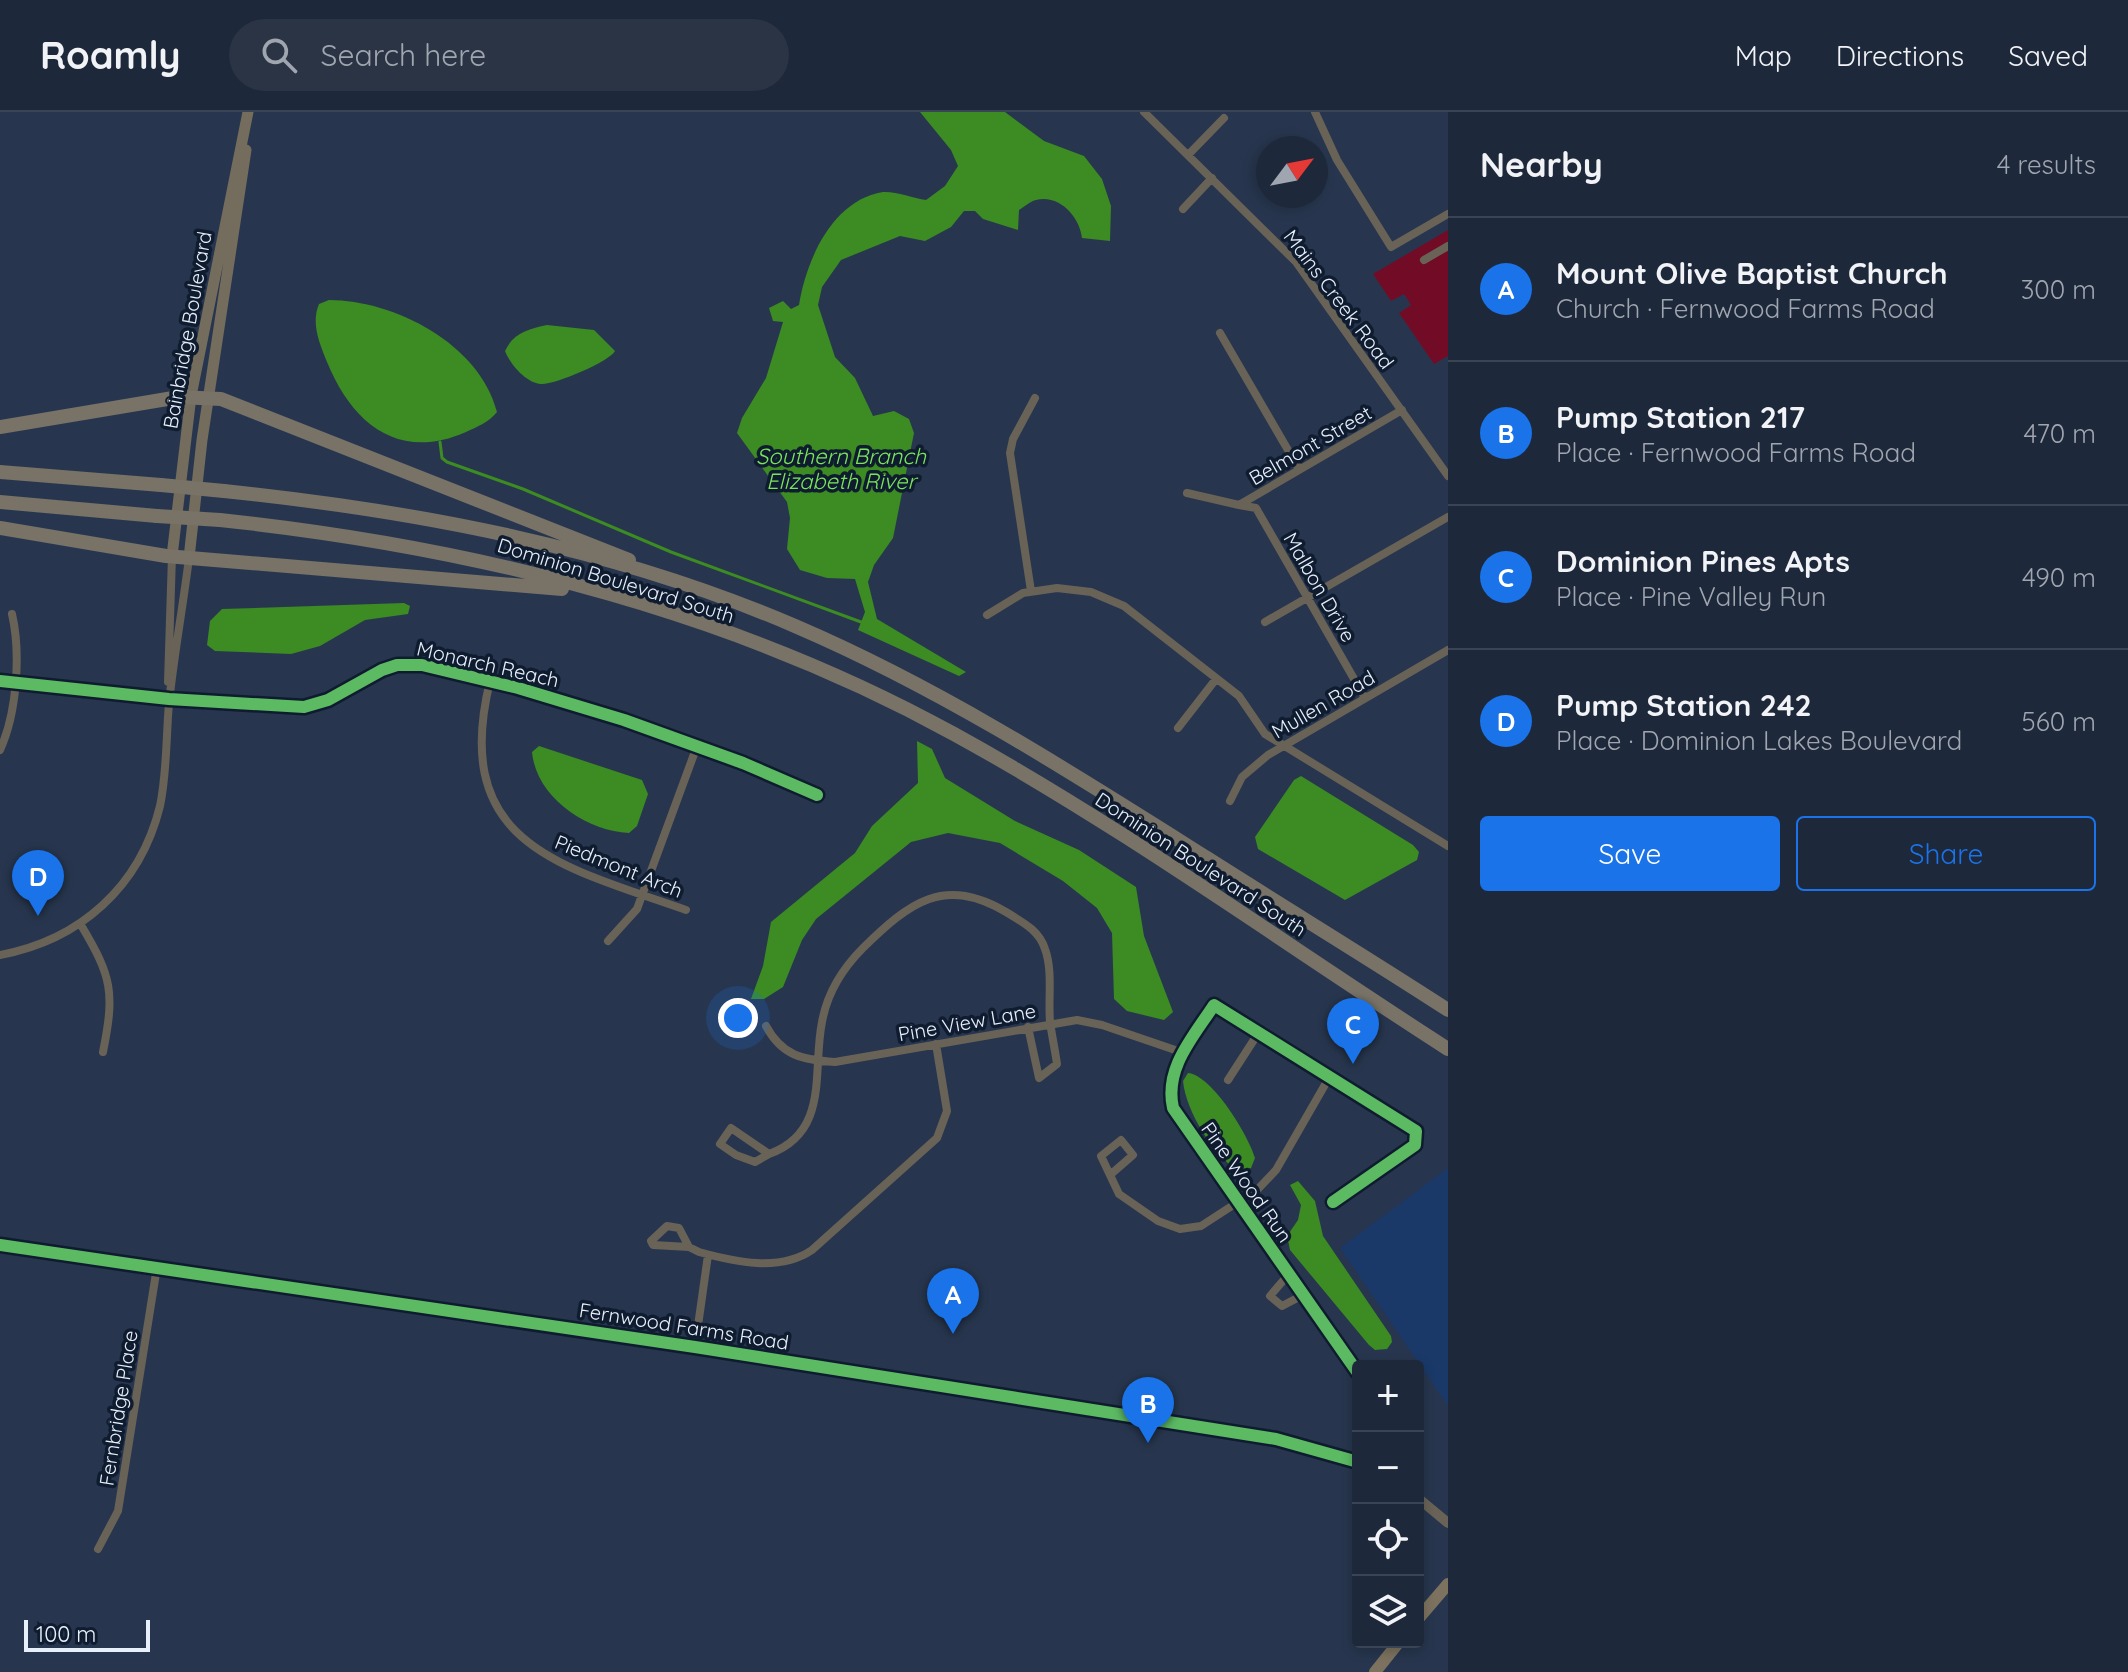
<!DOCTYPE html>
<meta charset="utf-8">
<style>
:root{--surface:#1d283a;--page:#2a3445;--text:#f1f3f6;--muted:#a0a6af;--line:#3b4454;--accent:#1a73e8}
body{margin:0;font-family:Quicksand,sans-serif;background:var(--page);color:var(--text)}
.controls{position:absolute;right:24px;bottom:24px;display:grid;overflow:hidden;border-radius:8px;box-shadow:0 4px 12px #0003}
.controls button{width:72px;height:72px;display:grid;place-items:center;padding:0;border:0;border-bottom:2px solid var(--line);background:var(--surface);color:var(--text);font:40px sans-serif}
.compass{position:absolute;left:1256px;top:24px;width:72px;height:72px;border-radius:50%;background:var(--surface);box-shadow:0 4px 12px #0003;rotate:58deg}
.scale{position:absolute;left:24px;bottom:20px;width:126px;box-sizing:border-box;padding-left:8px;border:4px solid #e7effa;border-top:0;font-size:22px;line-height:28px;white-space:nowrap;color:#e7effa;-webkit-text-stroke:6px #0f1c30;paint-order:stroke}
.you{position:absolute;left:738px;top:906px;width:28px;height:28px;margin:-20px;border:6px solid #fff;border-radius:50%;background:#1a73e8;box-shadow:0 0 0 12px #1a73e833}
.badge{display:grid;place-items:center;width:52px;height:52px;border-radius:50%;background:var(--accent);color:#fff;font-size:26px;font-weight:700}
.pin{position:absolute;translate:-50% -66px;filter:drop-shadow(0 2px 4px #0008)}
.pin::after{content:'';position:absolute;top:42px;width:28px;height:24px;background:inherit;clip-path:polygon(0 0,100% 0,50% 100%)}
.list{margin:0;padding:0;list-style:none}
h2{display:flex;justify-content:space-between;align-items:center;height:104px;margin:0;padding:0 32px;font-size:34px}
h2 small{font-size:26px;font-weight:400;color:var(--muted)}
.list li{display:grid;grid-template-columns:52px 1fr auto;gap:24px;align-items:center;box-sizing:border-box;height:144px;padding:0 32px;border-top:2px solid var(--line)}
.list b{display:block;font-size:30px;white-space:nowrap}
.list p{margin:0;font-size:26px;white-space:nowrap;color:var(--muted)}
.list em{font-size:26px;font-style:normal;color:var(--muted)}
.actions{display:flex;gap:16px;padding:24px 32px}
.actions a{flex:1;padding:18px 0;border:2px solid var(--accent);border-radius:8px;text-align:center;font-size:28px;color:var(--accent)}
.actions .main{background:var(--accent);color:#fff}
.icon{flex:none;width:44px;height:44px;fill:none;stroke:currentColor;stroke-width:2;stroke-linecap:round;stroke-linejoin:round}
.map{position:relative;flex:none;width:1448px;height:1560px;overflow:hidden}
header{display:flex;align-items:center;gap:48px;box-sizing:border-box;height:112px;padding:0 40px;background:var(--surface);border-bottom:2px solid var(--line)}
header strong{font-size:38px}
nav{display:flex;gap:44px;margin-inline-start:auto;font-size:28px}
.search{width:560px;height:72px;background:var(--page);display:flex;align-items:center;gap:20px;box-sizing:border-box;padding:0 28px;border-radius:44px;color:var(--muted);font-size:30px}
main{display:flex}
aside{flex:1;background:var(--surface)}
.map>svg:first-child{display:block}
.built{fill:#1a3968}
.green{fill:#720c26}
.water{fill:#3c8b23}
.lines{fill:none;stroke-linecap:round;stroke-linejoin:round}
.stream{stroke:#3c8b23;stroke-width:3}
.minor{stroke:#686257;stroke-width:8}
.tertiary{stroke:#686257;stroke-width:10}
.secondary{stroke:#746c5c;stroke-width:11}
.primary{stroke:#7c725f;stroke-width:12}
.motorway{stroke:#787267;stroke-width:14}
.motorway-bridge{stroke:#787267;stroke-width:14}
.cycleway-casing{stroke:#0f1c30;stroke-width:17}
.cycleway{stroke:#5cba63;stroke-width:12}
.labels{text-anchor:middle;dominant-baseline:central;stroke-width:7;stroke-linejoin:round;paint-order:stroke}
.street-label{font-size:20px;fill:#e7effa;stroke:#0f1c30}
.water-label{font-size:22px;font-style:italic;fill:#7be35b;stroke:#0f1c30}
</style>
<header>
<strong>Roamly</strong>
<div class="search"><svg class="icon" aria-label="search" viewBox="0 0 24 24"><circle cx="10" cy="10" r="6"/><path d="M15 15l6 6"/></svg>Search here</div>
<nav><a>Map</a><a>Directions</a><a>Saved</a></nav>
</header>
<main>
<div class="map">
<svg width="1448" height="1560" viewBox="0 0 1448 1560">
<rect width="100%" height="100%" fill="#27364e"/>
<path class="built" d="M1448,1056V1294L1340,1136Z"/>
<path class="green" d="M1448,118V244L1434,252L1399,201L1411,193L1404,182L1391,189L1373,162Z"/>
<path class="water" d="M920,0H1005L1044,29L1084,44L1102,67L1111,94L1110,129L1082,126C1080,106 1060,82 1036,88C1031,89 1024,95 1019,98L1018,118L983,107L975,99H964L951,115L925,129L900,124L841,148L822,175L818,193L835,245L855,266L873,304L894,299L909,307L914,321L893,426L874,453L868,470L877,507L966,560L959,564L858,518L865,500L855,467L827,466L800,458L787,437L790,406L787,390L737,321L742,306L766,266L783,210L773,209L769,196L783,189L791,197L799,193C806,149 832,88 883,80C895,79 913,86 926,88L945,74L958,54L951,38Z
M329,188C394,188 480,232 497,300C489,310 477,315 466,320C398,350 352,311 327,250C319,230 311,211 319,192Z
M547,213L594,218L615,239C609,250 554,273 541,272C526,271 510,252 505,239C513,221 529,217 547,213Z
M404,491L410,494L408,502L365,508L320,534L291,542L215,539L207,533L210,509L222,497Z
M917,629L932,637L945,666L1015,709L1079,738L1136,775L1144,824L1173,900L1164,908L1127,899L1114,887L1112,821L1097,796L1063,769L1000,731L948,721L911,730L816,807L802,828L783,875L764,887H751L763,854L771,810L855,741L872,714L918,671Z
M539,634L642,668L648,682L637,714L629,721C586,719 536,685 532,640Z
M1301,664L1413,733L1419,740L1417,748L1345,788L1258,737L1255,725L1294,668Z
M1188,961C1212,963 1249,1024 1255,1046L1251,1056L1239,1060C1213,1042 1186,1000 1183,969Z
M1298,1069L1315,1089L1323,1124L1391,1224L1392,1230L1387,1237L1375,1238L1369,1233L1290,1138L1287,1124L1298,1108L1301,1093L1290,1073Z"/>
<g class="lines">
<path class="stream" d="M440,330L442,346L447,350L523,377L671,440L861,510"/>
<path class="minor" d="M1144,0L1296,150L1448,364
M1315,0L1337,48L1391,135L1448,102
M1188,43L1224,6
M1183,97L1212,66
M1424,148L1448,134
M1220,221L1299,357
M1187,381L1239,393L1402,298
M1239,393L1256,396L1365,586
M1031,479L1010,341L1013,327L1035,286
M987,503L1023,481L1057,476L1091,480L1124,494L1239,584L1265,622L1448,734
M1265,510L1448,405
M0,569L169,587L304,595L328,588L382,558L397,553H422L518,576L624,608L743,651L817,683
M490,569C450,733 561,754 686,798
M168,570L172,444
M1178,616L1216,567
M0,638C17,601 21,541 12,502
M1230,689L1242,665L1268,643L1448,538
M81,813C112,865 115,880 103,940
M608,829L637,797L697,634
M0,843C80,828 140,775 160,694C167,661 166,625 169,591C174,543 183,494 189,446
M766,914C782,944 803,948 835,950L1077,908L1102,913L1184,941
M1228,968L1259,920
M769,1042L755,1050L736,1043L720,1032L731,1016L769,1042C830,1020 812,959 822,910C827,882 843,856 863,836C909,791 944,763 1006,800C1022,810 1039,818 1045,837C1053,859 1048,886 1050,910C1052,924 1055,938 1057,952L1039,966L1028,915
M1110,1063L1101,1044L1121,1028L1133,1043L1110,1063L1119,1082L1158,1109L1180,1117L1201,1114L1258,1077L1276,1058L1330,964
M1333,1090L1415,1033L1416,1019L1214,893C1194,924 1164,956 1173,996L1358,1261
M689,1135L653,1133L651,1129L667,1114L679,1116L689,1135L699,1140C735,1150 780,1160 812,1138L937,1026L947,999L936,932
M1288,1163L1270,1184L1282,1194L1303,1183
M695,1235L708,1143
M98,1437L118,1399L157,1155"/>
<path class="tertiary" d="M0,1133L695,1235L1276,1327L1358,1350
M1418,1386L1448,1411"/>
<path class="secondary" d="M172,444L191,284L248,0
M189,446L202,328L246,38"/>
<path class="primary" d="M1418,1507L1448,1472
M1375,1560L1399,1530"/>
<path class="motorway" d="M0,315L179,285L221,287L629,448
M0,360L161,373
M224,379C418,399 614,436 795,514C940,576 1074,662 1207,746C1287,797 1368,846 1448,898
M0,390L157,404
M220,408C474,435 729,498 954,622C1125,716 1284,832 1448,937
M0,416L166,444L562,477"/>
<path class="motorway-bridge" d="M161,373L224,379
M157,404L220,408"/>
<defs>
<path id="cycleway" d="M0,569L169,587L304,595L328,588L382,558L397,553H422L518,576L624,608L743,651L817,683
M1333,1090L1415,1033L1416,1019L1214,893C1194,924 1164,956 1173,996L1358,1261
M0,1133L695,1235L1276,1327L1358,1350"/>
</defs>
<use href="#cycleway" class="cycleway-casing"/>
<use href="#cycleway" class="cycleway"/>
</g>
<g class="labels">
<g class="street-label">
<text transform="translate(1339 187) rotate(53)">Mains Creek Road</text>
<text transform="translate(187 218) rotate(-80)">Bainbridge Boulevard</text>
<text transform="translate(1310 333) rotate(-30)">Belmont Street</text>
<text transform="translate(616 468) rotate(17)">Dominion Boulevard South</text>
<text transform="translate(1320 475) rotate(60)">Malbon Drive</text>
<text transform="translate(488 552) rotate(13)">Monarch Reach</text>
<text transform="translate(1323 592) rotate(-30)">Mullen Road</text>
<text transform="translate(1201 752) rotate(33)">Dominion Boulevard South</text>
<text transform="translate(619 754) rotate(22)">Piedmont Arch</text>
<text transform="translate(967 910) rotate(-10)">Pine View Lane</text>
<text transform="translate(1247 1070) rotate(55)">Pine Wood Run</text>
<text transform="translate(684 1214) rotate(9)">Fernwood Farms Road</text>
<text transform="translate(118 1296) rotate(-81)">Fernbridge Place</text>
</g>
<g class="water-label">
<text x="841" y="344">Southern Branch<tspan x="841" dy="25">Elizabeth River</tspan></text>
</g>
</g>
</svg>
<div class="controls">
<button>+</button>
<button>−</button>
<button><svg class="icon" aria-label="locate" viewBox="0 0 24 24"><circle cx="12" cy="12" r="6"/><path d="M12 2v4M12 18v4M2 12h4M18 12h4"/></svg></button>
<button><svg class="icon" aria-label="layers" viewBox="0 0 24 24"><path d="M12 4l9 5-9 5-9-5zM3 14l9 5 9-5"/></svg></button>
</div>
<svg class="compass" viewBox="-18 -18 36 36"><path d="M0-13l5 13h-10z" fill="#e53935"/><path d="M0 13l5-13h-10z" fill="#a0a6af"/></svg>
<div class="scale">100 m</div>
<div class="you"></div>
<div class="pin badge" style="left:953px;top:1222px">A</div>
<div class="pin badge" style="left:1148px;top:1331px">B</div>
<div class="pin badge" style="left:1353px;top:952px">C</div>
<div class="pin badge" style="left:38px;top:804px">D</div>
</div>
<aside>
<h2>Nearby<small>4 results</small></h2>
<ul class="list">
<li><span class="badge">A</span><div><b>Mount Olive Baptist Church</b><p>Church · Fernwood Farms Road</p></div><em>300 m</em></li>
<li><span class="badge">B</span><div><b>Pump Station 217</b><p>Place · Fernwood Farms Road</p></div><em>470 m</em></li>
<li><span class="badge">C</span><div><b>Dominion Pines Apts</b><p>Place · Pine Valley Run</p></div><em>490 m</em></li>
<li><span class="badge">D</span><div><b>Pump Station 242</b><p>Place · Dominion Lakes Boulevard</p></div><em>560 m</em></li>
</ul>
<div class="actions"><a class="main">Save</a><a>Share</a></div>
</aside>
</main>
